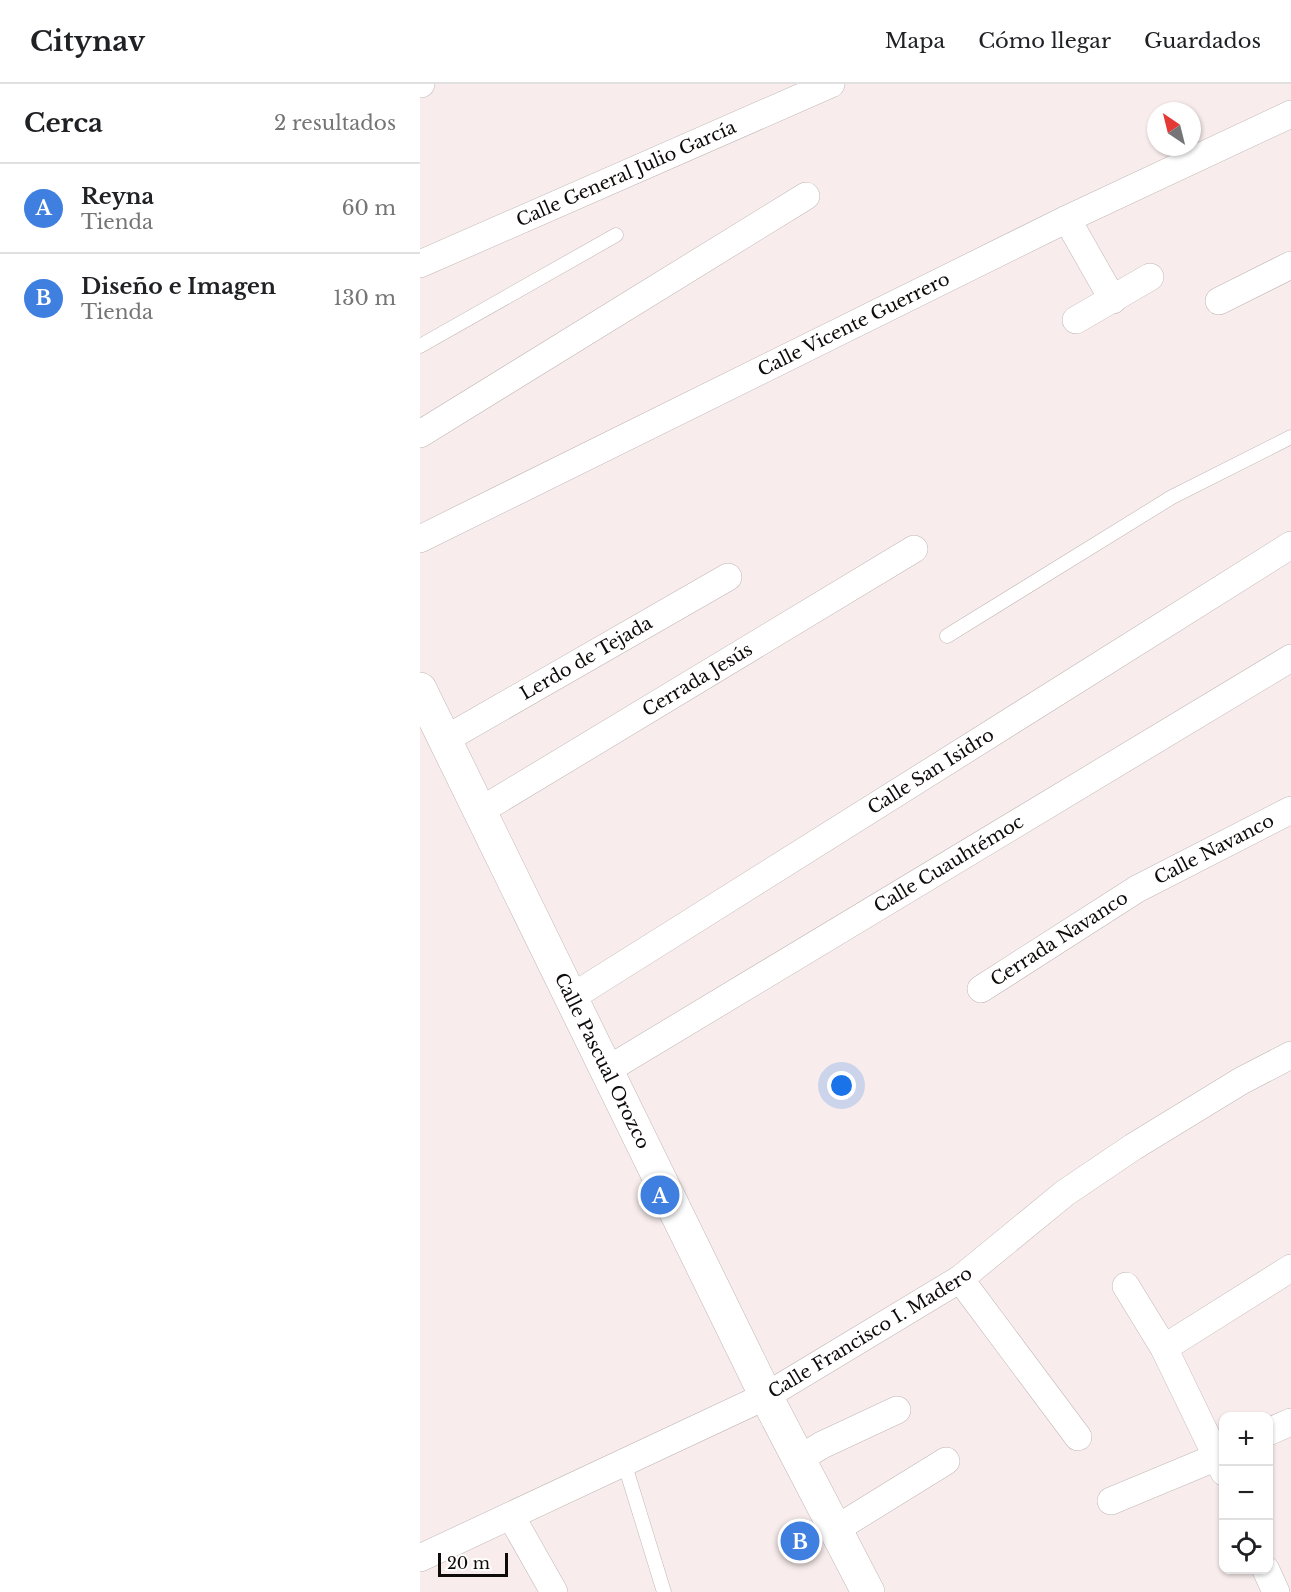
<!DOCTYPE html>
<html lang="es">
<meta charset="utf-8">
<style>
:root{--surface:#fff;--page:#f2f2f2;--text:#202124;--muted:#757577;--line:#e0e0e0;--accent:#246d64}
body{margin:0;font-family:"Libre Baskerville",serif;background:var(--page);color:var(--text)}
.controls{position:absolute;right:18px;bottom:18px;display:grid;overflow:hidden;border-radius:12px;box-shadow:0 2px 4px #0004}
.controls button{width:54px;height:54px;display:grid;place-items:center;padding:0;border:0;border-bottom:2px solid var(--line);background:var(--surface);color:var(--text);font:30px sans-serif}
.compass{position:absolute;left:727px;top:18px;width:54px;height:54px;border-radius:50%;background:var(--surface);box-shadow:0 2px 4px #0004;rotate:325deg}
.scale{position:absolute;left:18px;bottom:15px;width:70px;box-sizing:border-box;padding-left:6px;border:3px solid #0e0b0a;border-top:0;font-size:16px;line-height:21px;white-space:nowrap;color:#0e0b0a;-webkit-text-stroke:4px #fffdfc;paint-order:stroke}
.you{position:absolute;left:422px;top:1002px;width:21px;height:21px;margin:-15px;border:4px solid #fff;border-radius:50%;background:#1a73e8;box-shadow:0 0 0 9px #1a73e833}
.badge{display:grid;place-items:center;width:39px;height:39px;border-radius:50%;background:var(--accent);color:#fff;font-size:20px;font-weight:700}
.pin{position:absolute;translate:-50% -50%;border:3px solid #fff;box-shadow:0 2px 6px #0006}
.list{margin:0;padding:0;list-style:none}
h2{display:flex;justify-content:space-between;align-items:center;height:78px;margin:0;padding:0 24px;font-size:26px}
h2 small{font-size:20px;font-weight:400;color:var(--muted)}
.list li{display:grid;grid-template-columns:39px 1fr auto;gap:18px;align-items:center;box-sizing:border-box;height:90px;padding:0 24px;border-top:2px solid var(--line)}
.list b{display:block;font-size:22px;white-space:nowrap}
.list p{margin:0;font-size:20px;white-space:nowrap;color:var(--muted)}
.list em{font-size:20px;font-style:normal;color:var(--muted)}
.icon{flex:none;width:33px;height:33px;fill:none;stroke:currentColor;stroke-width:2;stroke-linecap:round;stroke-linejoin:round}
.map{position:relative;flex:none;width:871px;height:1508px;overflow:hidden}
header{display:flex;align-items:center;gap:36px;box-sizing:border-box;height:84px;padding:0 30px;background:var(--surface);border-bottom:2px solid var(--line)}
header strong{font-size:28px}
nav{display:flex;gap:33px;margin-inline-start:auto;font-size:21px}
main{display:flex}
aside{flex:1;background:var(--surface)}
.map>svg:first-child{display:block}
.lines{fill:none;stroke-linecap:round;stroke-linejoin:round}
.lane-casing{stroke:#c1b7b6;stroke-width:15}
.street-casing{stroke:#c1b7b6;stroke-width:28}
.secondary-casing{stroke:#c1b7b6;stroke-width:34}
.lane{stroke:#fff;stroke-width:14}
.street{stroke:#fff;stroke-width:27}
.secondary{stroke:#fff;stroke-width:33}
.labels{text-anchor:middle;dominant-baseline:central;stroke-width:4.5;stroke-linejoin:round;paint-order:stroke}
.street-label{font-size:18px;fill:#0e0b0a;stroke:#fffdfc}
</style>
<header>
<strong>Citynav</strong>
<nav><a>Mapa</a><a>Cómo llegar</a><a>Guardados</a></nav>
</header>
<main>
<aside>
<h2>Cerca<small>2 resultados</small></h2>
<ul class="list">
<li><span class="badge" style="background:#3f7fe0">A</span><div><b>Reyna</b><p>Tienda</p></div><em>60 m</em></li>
<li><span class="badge" style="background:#3f7fe0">B</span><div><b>Diseño e Imagen</b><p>Tienda</p></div><em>130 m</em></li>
</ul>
</aside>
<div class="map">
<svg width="871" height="1508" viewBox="0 0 871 1508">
<rect width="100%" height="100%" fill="#f8edec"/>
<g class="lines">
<defs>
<path id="lane" d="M0,262L196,151
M527,552L752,413L871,353
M204,1378L244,1508"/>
<g id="street">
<path d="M0,0H1"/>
<path d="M647,135L693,216"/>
<path id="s1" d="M0,180L411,0"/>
<path d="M799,217L871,181"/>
<path d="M656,236L730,193"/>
<path d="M0,350L386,112"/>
<path id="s2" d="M0,455L647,135L871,30"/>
<path id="s3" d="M24,656L308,493"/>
<path id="s4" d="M60,727L494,465"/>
<path id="s5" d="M561,905L717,805L871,726"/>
<path id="s6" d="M152,913L871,461"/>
<path id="s7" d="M187,986L871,574"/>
<path d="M540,1195L658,1353"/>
<path d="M706,1202L744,1264L804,1388"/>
<path d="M744,1264L871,1184"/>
<path d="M848,1348L871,1338"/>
<path d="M379,1375L402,1361L477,1326"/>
<path d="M691,1417L804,1370"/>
<path d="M91,1432L134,1508"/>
<path d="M416,1445L526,1377"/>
<path id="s8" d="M0,1474L346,1312L540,1195L645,1109L713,1063L821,997L871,971"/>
<path d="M846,1486L856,1508"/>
</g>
<g id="secondary">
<path id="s9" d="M0,605L346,1312L448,1508"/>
</g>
</defs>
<use href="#lane" class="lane-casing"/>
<use href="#street" class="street-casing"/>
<use href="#secondary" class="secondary-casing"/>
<use href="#lane" class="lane"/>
<use href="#street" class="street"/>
<use href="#secondary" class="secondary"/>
</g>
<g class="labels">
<g class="street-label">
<text stroke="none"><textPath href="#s1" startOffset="225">Calle General Julio García</textPath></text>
<text stroke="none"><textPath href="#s2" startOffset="484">Calle Vicente Guerrero</textPath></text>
<text stroke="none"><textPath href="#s3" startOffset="164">Lerdo de Tejada</textPath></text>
<text stroke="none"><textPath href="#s4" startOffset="254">Cerrada Jesús</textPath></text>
<text stroke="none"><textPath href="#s6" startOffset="424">Calle San Isidro</textPath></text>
<text stroke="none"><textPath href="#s5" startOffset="272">Calle Navanco</textPath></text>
<text stroke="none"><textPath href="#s7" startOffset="399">Calle Cuauhtémoc</textPath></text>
<text stroke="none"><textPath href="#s5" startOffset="93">Cerrada Navanco</textPath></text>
<text stroke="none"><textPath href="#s9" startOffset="414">Calle Pascual Orozco</textPath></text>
<text stroke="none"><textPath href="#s8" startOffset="504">Calle Francisco I. Madero</textPath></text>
</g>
</g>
</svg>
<div class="controls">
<button>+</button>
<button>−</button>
<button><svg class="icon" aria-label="locate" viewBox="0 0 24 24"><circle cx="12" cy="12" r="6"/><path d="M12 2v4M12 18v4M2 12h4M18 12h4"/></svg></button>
</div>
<svg class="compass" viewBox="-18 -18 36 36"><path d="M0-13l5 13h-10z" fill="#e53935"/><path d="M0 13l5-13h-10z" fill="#757577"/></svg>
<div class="scale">20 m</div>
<div class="you"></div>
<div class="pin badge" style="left:240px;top:1111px;background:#3f7fe0">A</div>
<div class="pin badge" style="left:380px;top:1457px;background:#3f7fe0">B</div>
</div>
</main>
